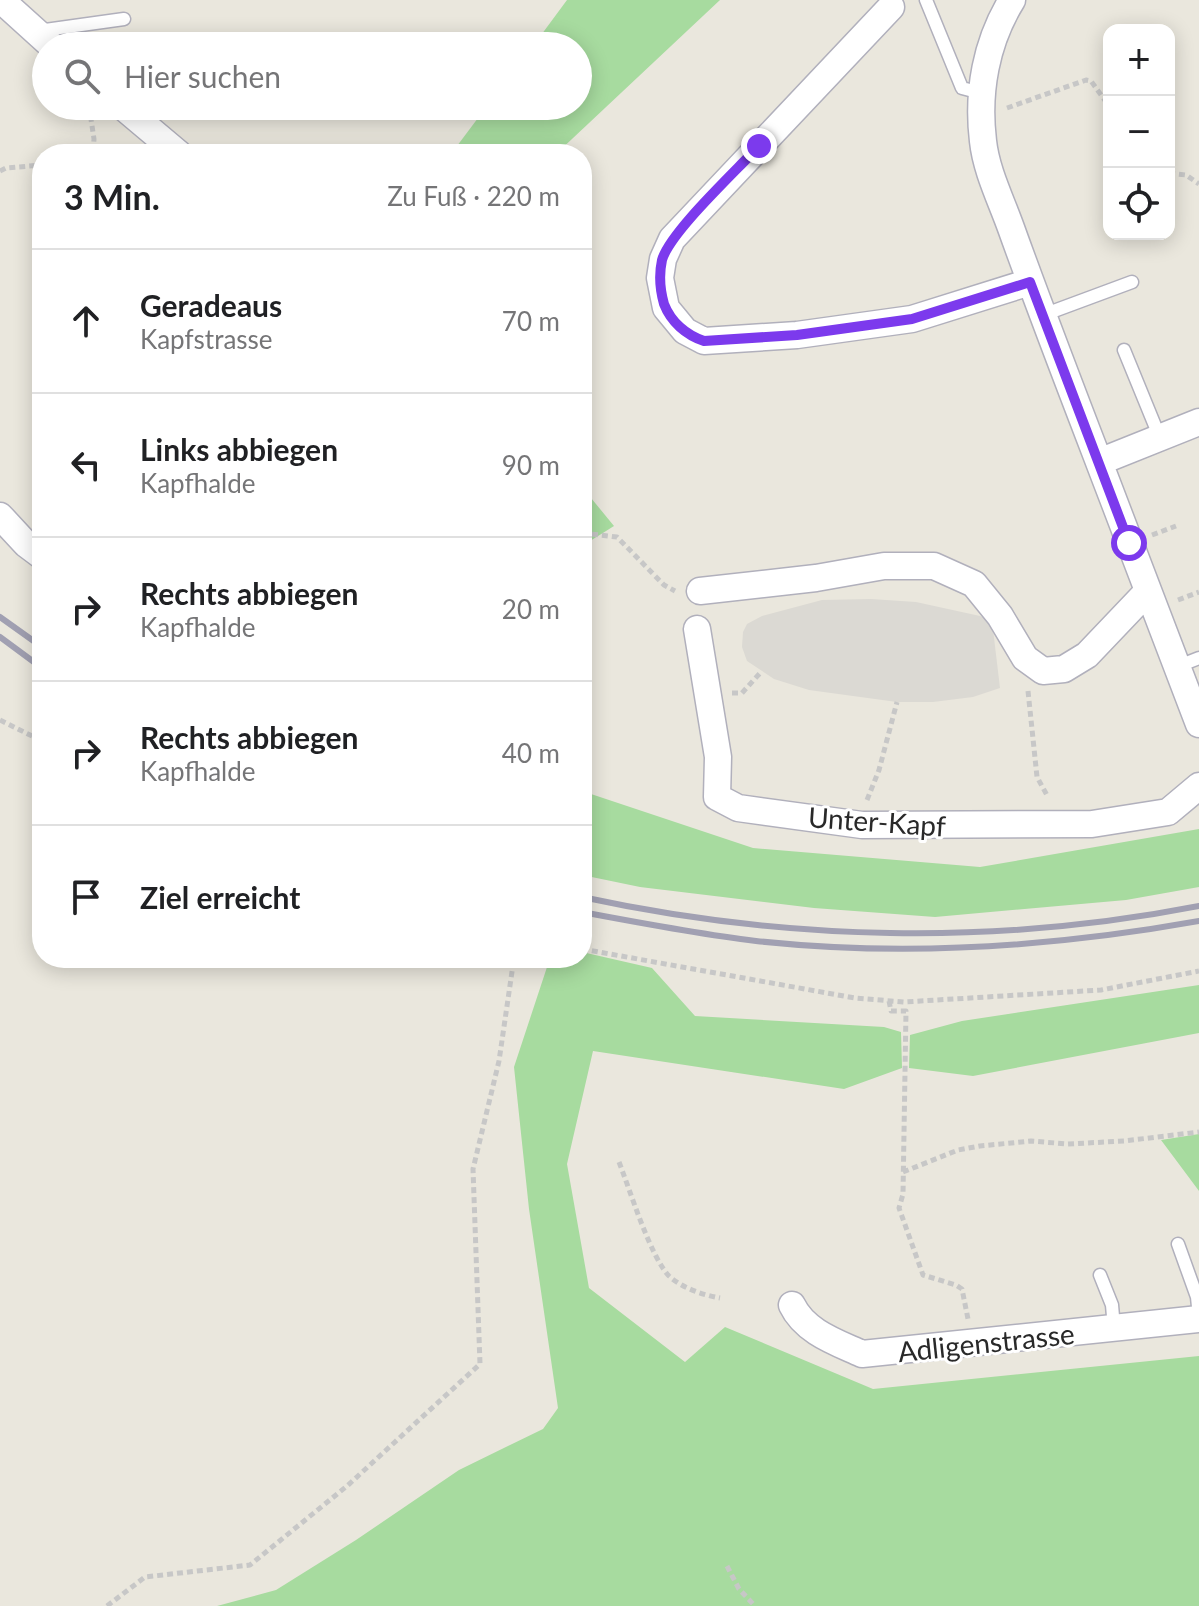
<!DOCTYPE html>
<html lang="de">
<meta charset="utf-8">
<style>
:root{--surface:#fff;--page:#f6f6f6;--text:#202124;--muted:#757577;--line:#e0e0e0}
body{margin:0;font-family:Lato,sans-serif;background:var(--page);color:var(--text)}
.controls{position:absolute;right:24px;top:24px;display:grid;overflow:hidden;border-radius:16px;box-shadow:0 4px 20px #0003}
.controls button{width:72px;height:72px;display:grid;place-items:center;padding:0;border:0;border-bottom:2px solid var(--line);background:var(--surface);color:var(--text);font:40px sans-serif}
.stop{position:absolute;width:24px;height:24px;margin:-18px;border:6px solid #7c3aed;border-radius:50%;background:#fff}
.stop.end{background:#7c3aed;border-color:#fff;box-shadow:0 2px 8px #0008}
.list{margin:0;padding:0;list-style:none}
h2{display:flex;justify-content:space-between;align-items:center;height:104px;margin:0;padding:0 32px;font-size:34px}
h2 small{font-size:26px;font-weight:400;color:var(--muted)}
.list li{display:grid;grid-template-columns:52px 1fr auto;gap:24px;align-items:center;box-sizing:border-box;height:144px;padding:0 32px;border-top:2px solid var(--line)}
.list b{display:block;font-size:30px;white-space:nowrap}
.list p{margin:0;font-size:26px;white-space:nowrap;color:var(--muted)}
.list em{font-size:26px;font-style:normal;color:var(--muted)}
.icon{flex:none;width:44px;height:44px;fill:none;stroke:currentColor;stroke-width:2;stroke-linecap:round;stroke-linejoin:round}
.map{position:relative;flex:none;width:1199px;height:1606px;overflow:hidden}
.search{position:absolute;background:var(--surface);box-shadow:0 4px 20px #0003;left:32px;top:32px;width:560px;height:88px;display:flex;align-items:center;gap:20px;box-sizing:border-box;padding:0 28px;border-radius:44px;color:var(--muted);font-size:30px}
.panel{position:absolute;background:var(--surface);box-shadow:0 4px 20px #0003;left:32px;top:144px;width:560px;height:824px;border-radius:32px}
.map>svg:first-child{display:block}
.green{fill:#a7db9f}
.plaza{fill:#dbd9d3}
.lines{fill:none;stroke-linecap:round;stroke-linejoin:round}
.service-casing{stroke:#b1b0bc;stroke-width:15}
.minor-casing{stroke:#b1b0bc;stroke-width:29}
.path{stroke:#c7c7c7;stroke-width:5;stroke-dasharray:6 4;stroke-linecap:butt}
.service{stroke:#fff;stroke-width:12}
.minor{stroke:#fff;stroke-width:26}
.rail{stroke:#a1a0b2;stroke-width:6}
.route{stroke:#7c3aed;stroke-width:10}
.labels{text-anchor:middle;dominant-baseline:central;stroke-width:6;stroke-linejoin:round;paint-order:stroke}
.street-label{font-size:28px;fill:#292929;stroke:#fff}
</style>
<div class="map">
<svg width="1199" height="1606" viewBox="0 0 1199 1606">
<rect width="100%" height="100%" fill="#eae7dd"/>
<path class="green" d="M567,0H720L556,154H451L487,106H578V46H533Z
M582,487L614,526L582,546Z
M582,791L753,848L980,867L1199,829V887L1126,900L935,917L814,908L640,887L582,875Z
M582,952L652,968L695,1016L884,1027L901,1032L902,1068L844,1089L593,1051L567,1164L589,1288L685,1362L725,1327L873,1389L1199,1356V1606H217L276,1590L356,1540L459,1470L543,1429L558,1408L529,1209L514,1067L550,958H582Z
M1199,985V1033L973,1076L909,1068L910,1035L962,1021Z
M1199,1134V1191L1161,1140Z"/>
<path class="plaza" d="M871,599L916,602L980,616L992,621L1000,688L973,697L933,702H897L809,690L774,679L747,661L742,647L743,632L747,624L762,616L822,600Z"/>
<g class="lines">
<defs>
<path id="service" d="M926,0L962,88L981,93
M38,31L124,19
M1043,315L1132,282
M1124,350L1160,438
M1176,667L1199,658
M1178,1244L1197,1297L1199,1317
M1100,1275L1112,1305L1114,1328"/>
<path id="minor" d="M1,0L52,46
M1012,0C986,42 977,92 983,141C986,170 1001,200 1011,228C1039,306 1069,384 1099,462L1199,422
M891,7L672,239L663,259L660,278L666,308L685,331L704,341L797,335L912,319L1030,282
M122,106L179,154
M1099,462L1199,724
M0,516L26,544L42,556
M700,591L816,578L884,566H934L974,584L1000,616L1025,658L1043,671L1064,669L1087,655L1147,592
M697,629L718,757L717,797L738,808L862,825L1092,824L1168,812L1199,786
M792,1305C805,1332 836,1342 862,1354L1199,1319"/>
</defs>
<use href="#service" class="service-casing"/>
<use href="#minor" class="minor-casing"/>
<path class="path" d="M89,106L94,139L93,154
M1007,108L1086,80L1091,81L1109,106
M0,171L6,168L42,165
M1169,173L1186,175L1199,184
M582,533L617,537L664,585L675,591
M1152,535L1176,526
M1178,600L1199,592
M1028,691L1037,777L1048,797
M732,693H742L761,672
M0,720L42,741
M867,800L879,770L897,702
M582,949L855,998L904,1002L1101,990L1199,971
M889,1001L891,1011H906L903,1194L899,1208L923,1275L956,1285L962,1289L968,1319
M619,1162C630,1190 650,1256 669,1276C682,1288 703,1295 720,1298
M903,1172L958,1150L980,1146L1031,1141L1068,1144L1124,1141L1199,1132
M727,1566L739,1589L755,1606
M107,1606L145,1577L250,1565L347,1486L480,1364L473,1169L499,1061L514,958"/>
<use href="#service" class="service"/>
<use href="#minor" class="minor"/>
<path class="rail" d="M0,617L42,647
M0,637L42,668
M582,897C785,941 995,946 1199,906
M582,912C640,923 698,934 756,941C904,957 1054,947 1199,921"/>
</g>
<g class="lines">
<path class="route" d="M759,146C736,171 670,232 662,260C659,274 660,290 664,304C671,322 686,335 704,341L797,335L912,319L1030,282L1129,543"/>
</g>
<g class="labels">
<g class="street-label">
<text transform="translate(877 821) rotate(4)">Unter-Kapf</text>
<text transform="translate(986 1342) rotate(-6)">Adligenstrasse</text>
</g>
</g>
</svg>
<div class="controls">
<button>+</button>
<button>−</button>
<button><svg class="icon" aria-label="locate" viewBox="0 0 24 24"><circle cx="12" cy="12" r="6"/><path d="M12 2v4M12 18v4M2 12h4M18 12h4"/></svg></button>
</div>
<div class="stop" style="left:1129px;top:543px"></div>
<div class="stop end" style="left:759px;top:146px"></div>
<div class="search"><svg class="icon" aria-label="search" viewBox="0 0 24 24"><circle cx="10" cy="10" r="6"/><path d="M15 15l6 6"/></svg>Hier suchen</div>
<section class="panel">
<h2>3 Min.<small>Zu Fuß · 220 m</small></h2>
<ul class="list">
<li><svg class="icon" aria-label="ahead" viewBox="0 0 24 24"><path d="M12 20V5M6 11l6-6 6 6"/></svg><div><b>Geradeaus</b><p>Kapfstrasse</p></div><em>70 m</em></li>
<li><svg class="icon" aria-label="left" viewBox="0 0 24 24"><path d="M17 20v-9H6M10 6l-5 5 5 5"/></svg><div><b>Links abbiegen</b><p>Kapfhalde</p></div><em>90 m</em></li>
<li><svg class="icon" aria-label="right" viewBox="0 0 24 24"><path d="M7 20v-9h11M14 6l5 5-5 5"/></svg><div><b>Rechts abbiegen</b><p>Kapfhalde</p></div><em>20 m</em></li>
<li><svg class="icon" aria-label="right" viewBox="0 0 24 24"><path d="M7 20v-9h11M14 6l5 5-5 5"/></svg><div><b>Rechts abbiegen</b><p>Kapfhalde</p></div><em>40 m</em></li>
<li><svg class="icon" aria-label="arrive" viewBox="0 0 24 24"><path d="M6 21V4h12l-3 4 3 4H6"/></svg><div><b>Ziel erreicht</b></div></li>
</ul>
</section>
</div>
